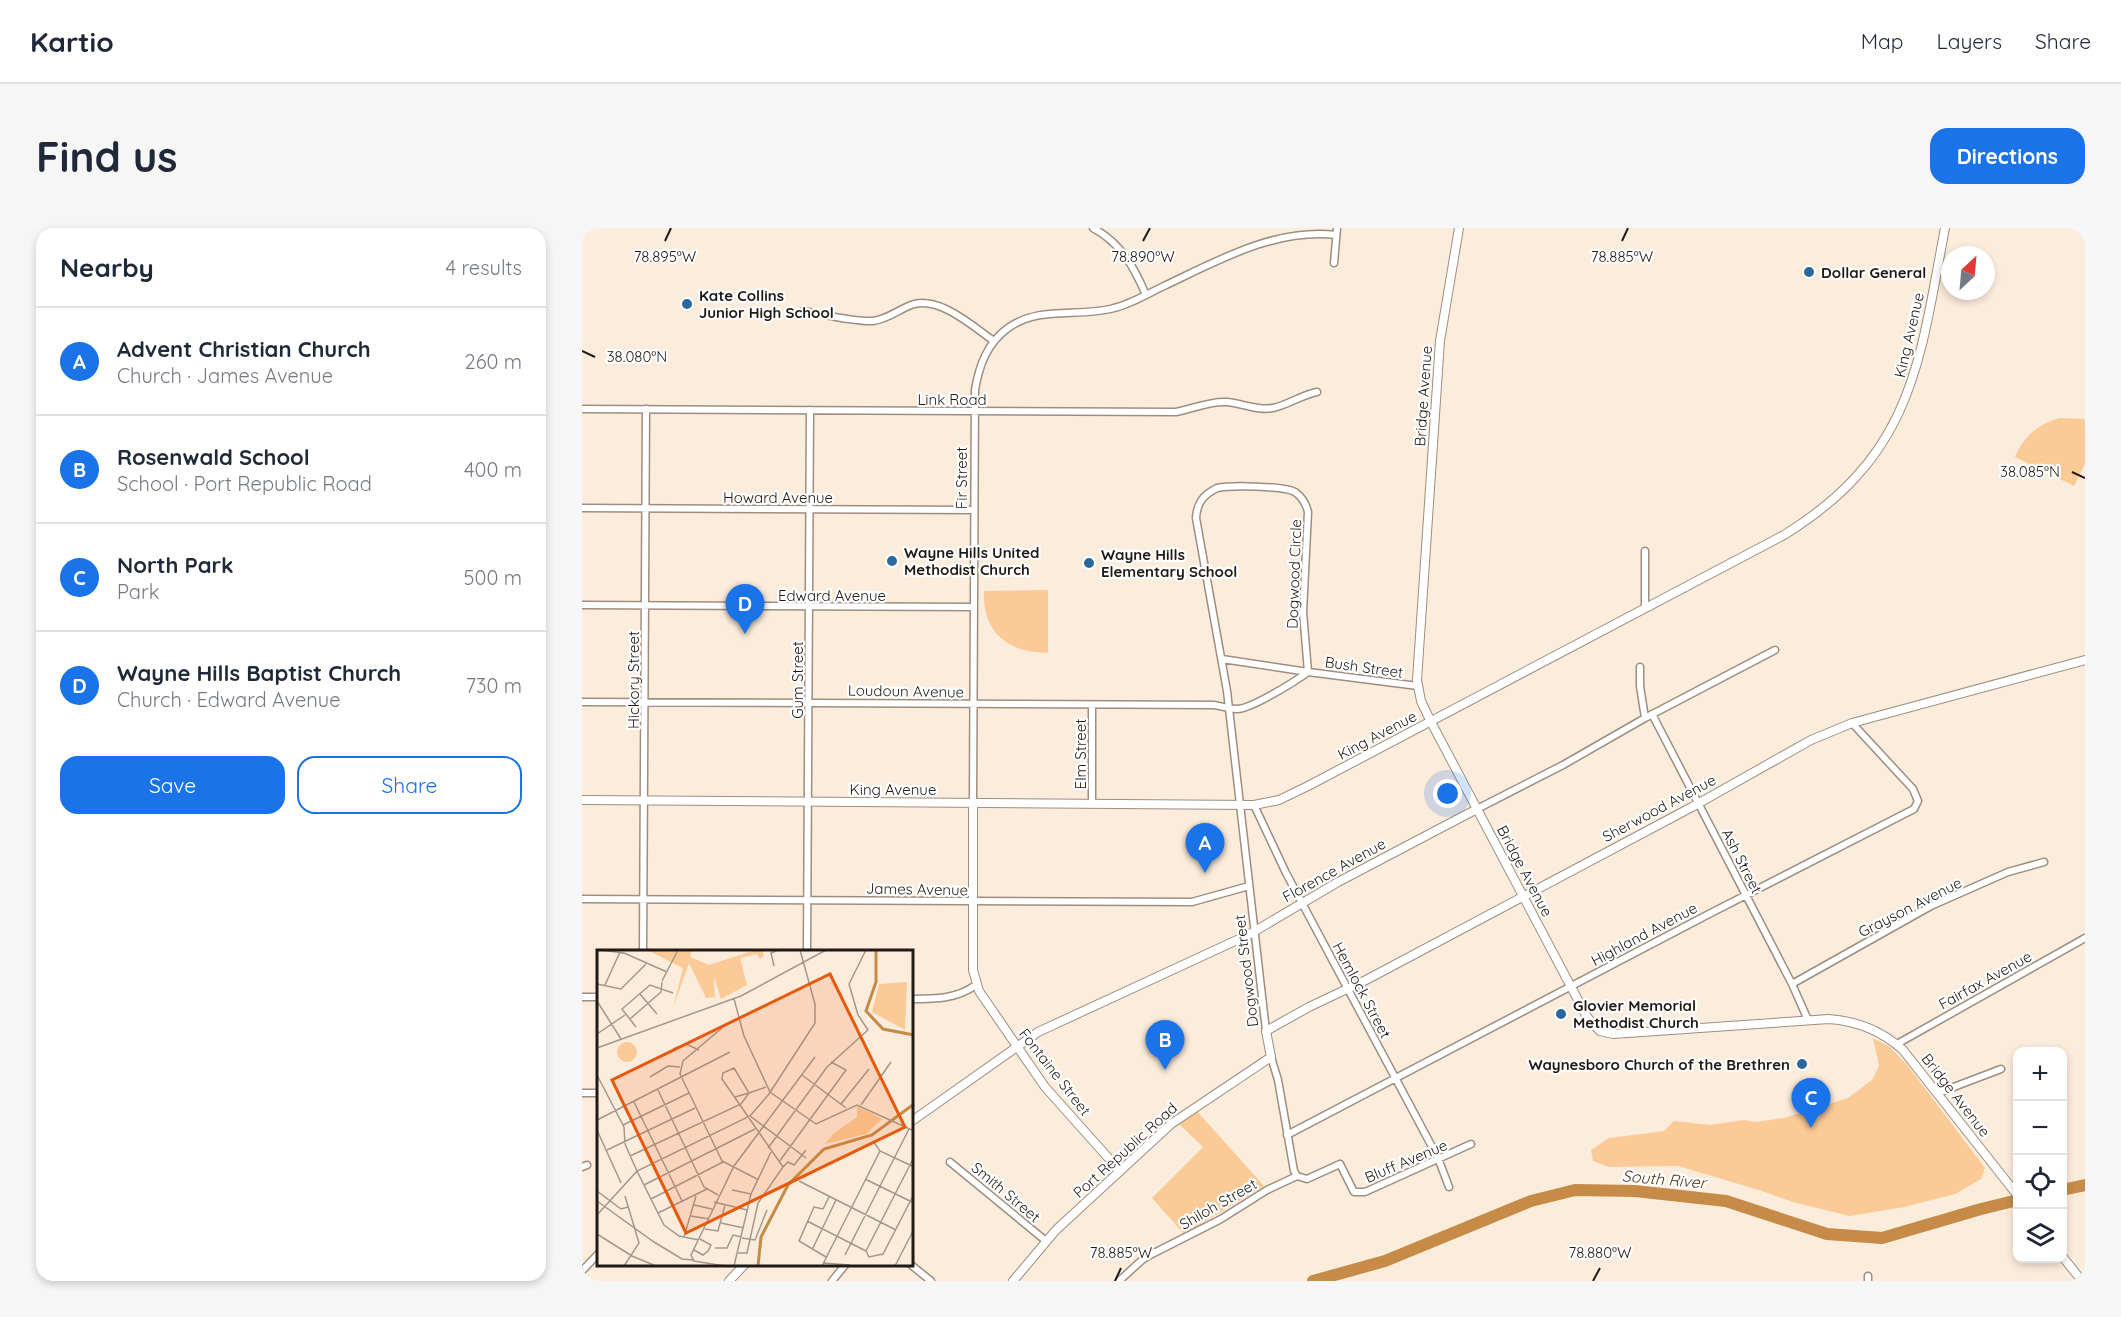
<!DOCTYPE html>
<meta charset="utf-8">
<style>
:root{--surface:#fff;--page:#f6f6f7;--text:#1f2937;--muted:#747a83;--line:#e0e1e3;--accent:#1a73e8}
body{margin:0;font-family:Quicksand,sans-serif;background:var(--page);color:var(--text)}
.controls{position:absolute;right:18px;bottom:18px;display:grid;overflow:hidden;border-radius:12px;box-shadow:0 3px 9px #0003}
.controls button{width:54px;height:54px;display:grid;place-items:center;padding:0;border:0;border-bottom:2px solid var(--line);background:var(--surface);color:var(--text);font:30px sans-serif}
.compass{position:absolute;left:1359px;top:18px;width:54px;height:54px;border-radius:50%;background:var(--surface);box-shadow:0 3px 9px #0003;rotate:26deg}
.you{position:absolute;left:866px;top:566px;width:21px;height:21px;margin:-15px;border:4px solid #fff;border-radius:50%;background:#1a73e8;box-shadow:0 0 0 9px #1a73e833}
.badge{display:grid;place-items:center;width:39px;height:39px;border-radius:50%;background:var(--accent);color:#fff;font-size:20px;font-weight:700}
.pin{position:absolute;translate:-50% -50px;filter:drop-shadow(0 2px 3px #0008)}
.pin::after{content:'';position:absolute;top:32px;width:21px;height:18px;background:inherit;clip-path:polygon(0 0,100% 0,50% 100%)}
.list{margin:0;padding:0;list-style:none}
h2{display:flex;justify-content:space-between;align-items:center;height:78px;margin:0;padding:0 24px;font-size:26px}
h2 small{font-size:20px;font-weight:400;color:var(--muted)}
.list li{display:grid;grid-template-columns:39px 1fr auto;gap:18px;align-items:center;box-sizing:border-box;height:108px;padding:0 24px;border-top:2px solid var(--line)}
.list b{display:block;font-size:22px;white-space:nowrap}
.list p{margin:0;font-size:20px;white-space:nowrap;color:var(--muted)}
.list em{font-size:20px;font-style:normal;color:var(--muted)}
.actions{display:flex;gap:12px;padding:18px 24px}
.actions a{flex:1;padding:14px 0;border:2px solid var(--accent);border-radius:18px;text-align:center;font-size:21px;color:var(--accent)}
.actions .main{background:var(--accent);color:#fff}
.icon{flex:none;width:33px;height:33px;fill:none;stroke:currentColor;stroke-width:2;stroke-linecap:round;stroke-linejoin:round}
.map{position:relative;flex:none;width:1503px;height:1053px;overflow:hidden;border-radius:18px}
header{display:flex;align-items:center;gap:36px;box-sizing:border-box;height:84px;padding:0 30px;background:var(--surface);border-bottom:2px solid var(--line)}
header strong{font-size:28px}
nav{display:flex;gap:33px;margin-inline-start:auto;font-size:21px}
.intro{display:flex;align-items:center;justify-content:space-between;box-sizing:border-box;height:144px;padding:0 36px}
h1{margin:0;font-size:42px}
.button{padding:15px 27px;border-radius:18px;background:var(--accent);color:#fff;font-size:21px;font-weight:700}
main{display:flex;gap:36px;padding:0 36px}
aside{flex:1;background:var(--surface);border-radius:18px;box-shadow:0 3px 9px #0003}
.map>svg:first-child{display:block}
.green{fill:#fbca97}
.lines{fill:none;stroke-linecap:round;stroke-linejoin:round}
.river{stroke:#c78b48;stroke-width:12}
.minor-casing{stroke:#9d8e80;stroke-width:9}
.tertiary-casing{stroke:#9d8e80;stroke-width:10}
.minor{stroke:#fff;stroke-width:6}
.tertiary{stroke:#fff;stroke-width:8}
.ticks{fill:none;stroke:#211b16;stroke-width:2}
.poi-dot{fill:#29699f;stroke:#fff;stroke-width:2}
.labels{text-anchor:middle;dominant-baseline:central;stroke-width:4.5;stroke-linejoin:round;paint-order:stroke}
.poi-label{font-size:15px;font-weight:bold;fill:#211b16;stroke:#fff;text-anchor:start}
.street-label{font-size:15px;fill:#211b16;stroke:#fff}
.water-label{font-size:16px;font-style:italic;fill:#503619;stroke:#fff}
.inset-river{fill:none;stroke:#c78b48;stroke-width:3}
.inset-road{fill:none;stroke:#a4988d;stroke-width:1.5}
.view{fill:#e8590c;fill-opacity:0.15;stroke:#e8590c;stroke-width:3}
.inset-edge{fill:none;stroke:#211b16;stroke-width:3}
.ticks-label{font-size:15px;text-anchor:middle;fill:#211b16;stroke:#fff;stroke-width:4.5;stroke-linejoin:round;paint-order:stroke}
</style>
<header>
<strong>Kartio</strong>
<nav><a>Map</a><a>Layers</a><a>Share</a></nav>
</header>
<div class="intro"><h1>Find us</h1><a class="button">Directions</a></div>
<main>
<aside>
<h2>Nearby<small>4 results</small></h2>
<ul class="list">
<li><span class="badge">A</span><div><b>Advent Christian Church</b><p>Church · James Avenue</p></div><em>260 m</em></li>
<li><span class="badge">B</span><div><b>Rosenwald School</b><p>School · Port Republic Road</p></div><em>400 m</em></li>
<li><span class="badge">C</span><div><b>North Park</b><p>Park</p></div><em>500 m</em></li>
<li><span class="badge">D</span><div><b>Wayne Hills Baptist Church</b><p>Church · Edward Avenue</p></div><em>730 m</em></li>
</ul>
<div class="actions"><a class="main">Save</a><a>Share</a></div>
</aside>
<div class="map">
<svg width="1503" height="1053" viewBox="0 0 1503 1053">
<rect width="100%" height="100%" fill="#fcecdc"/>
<path class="green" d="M1478,190L1503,191V236L1492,258L1433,229C1442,208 1456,196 1478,190Z
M464,362L466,363V425C427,425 400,405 402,363Z
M1291,810L1308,819L1326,838L1403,940L1399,951L1373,966L1322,979L1268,988L1211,974L1177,962L1096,938L1027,939L1011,933L1009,922L1027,910L1082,903L1092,893L1128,897L1162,892L1173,894L1202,890L1266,870L1290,852L1297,838Z
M614,882L682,958L602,1006L570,970L621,919L597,896Z"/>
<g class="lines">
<path class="river" d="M1480,962L1503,957
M731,1053L803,1033L949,973L993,962L1053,963L1144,973L1245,1006L1300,1010L1399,981L1436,972"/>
<defs>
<path id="minor" d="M511,0C539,15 552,39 564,67
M752,35L755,0
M221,83C240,86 272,94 291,93C306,91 316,82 329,77C357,67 390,98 412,113
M0,181L594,184C611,181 627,173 644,174C660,175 675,183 691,180C706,177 719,167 735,164
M0,280L392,282
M1063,323V380
M0,377L392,379
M640,431L726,444L721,384L726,284C724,275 720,269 713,264C701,258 649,257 635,260C621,267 615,275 614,290L645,463L684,803
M1058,439V458L1063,490
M0,474L632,477C639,478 647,481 655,481C669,481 714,453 726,444L836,458
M510,477V575
M1070,486L1210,756L1226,792
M391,575L393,162C397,138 405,115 426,100C458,77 496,90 532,80C549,76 565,66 582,58C635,33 692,0 754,7
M672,577L704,645L856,930L867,959
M895,581L981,537L1063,490L1193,422
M0,671L610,674L667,658
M61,723L64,181
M225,723L228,182
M1210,756L1349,678L1426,644L1462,634
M0,769H16
M330,771C354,771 374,771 394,757
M1315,816L1503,710
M689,829L696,852L712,943L715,948
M0,865H16
M1356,865L1419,841
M705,907L1125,687L1332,581L1336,573L1331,561L1270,495
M368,934L464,1013
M0,939L5,937
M715,948L725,951L758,936L772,964H783L889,916
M328,1036L349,1053
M0,1043L16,1026
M1286,1048V1053
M250,1053L264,1036
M537,1053L560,1032L570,1026L639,991L685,962L715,948"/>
<path id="tertiary" d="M877,0L858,113L835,452L839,473L849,494L1005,789L1018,803L1031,806L1247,791C1275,793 1300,803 1321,822L1436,968
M0,572L672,577L697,572L726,558L1202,307C1331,227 1337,137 1363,0
M391,575V742L397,763L463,859L538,943
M330,893L456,804L668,706L756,654L895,581
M1480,1028L1500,1053
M147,1053L163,1036
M431,1053L474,1002L589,896L689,829L684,803L727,779L784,752L1110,579L1229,512L1270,495L1503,432"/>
</defs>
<use href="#minor" class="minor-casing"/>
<use href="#tertiary" class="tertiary-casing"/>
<use href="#minor" class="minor"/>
<use href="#tertiary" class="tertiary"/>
</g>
<path class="ticks" d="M83,13L89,0M561,13L568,0M1040,13L1046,0M0,123L13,129M1490,244L1503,250M533,1053L539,1040M1011,1053L1018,1040"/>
<g class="poi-dot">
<circle cx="1227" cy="44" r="6"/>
<circle cx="105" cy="76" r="6"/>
<circle cx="310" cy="333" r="6"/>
<circle cx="507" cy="335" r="6"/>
<circle cx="979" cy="786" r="6"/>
<circle cx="1220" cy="836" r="6"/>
</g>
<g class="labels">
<g class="poi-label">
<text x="1239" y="44">Dollar General</text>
<text x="117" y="67">Kate Collins<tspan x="117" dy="17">Junior High School</tspan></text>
<text x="322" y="324">Wayne Hills United<tspan x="322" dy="17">Methodist Church</tspan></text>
<text x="519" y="326">Wayne Hills<tspan x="519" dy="17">Elementary School</tspan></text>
<text x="991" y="777">Glovier Memorial<tspan x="991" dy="17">Methodist Church</tspan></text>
<text x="1208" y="836" text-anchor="end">Waynesboro Church of the Brethren</text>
</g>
<g class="street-label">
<text transform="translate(1327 107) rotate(-77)">King Avenue</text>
<text transform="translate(841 168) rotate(-86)">Bridge Avenue</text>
<text x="370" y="171">Link Road</text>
<text transform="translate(379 250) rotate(-90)">Fir Street</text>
<text x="196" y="269">Howard Avenue</text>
<text transform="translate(712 346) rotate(-88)">Dogwood Circle</text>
<text x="250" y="367">Edward Avenue</text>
<text transform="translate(782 439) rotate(8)">Bush Street</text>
<text transform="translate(51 452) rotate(-90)">Hickory Street</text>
<text transform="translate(215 452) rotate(-90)">Gum Street</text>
<text transform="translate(324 463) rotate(1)">Loudoun Avenue</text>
<text transform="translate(795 507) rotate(-28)">King Avenue</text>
<text transform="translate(498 526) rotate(-90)">Elm Street</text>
<text x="311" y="561">King Avenue</text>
<text transform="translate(1077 580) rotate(-28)">Sherwood Avenue</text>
<text transform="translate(1160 633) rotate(63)">Ash Street</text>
<text transform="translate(752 642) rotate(-29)">Florence Avenue</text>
<text transform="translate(943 643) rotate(62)">Bridge Avenue</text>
<text transform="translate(335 661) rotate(1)">James Avenue</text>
<text transform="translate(1328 679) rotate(-27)">Grayson Avenue</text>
<text transform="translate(1062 706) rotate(-28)">Highland Avenue</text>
<text transform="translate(664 743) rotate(-97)">Dogwood Street</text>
<text transform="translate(1403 752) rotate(-29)">Fairfax Avenue</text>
<text transform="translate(780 762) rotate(62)">Hemlock Street</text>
<text transform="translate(473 844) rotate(52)">Fontaine Street</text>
<text transform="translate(1374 867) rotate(52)">Bridge Avenue</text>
<text transform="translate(543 922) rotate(-42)">Port Republic Road</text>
<text transform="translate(824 933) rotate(-23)">Bluff Avenue</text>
<text transform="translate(424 964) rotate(40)">Smith Street</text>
<text transform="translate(636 976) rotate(-30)">Shiloh Street</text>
</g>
<g class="water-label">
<text transform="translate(1082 951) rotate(5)">South River</text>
</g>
</g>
<g transform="translate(15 722)">
<rect width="316" height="316" fill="#fcecdc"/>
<path d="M50,0H95L93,7L112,15L158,0H165L167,6L163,9L160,4L143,8L150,35L124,49L117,27L118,51L117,47L109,48L92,13L76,58L86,18ZM310,32L308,80L275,62L282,34ZM20 102a10 10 0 1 1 20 0a10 10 0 1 1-20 0ZM260,156L285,169L269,184L228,194L237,183L260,167Z" fill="#fbca97"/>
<path class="inset-river" d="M279,0V32L269,61L286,79L317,85M161,316L164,287L191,235L227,199L275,185L317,154"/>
<path class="inset-road" d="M3,0L27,3L70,22M177,16L174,3L181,0M65,31L81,0M0,34L24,39L49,14M8,35L23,2M43,44L60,64M137,49L147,86L173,142L219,174L260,155L317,181M0,51L24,89M33,69L64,42L65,32M39,77L25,59L53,35L76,43M125,78L86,111L83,124L125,211L160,229M0,84L28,65M0,98L144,46L229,0M76,99L89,94L102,100M0,125L27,177L28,194L40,221L0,265M205,125L249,158M53,127L71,116L83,117M61,140L107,237L121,245M138,147L152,143L137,118L126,123L125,129L186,217M37,152L85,251M244,154L272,119M264,155L294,112M153,166L209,208M0,170L133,102M26,175L92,143M0,180L24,233M276,191L283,201L317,217M171,198L230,117L271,80L261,65L252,34L269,0M10,200L98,158M33,206L144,154L152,143L169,137M182,212L249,120L234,112M268,229L317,253M202,231L299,280M47,235L158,179M135,240L154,244M0,241L24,259L31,257M54,249L126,212M0,251L57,292L85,309L96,310M117,252L150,260M97,255L115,259M61,263L110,239M94,266L112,269M210,271L269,301M124,273L147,278M108,279L121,281L128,255M0,284L35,306L59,316M87,287L99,246M145,288L158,290L170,260M102,290L82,286L67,275L40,221L153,166L172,144L218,73V54L203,0M118,298H130L136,285L145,287M97,300L106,305L111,301L114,295L103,289M215,300L239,250M269,301L317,207M269,301L272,307L286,304L317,244M141,303H150L161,253L186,217L191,212L197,215L209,200M248,305L312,179M229,307L202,291L217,257L226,259L232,247M226,313L253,315M27,316L42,293L28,246M128,316L97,311L94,305L137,216L218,107M137,316L154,244L174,202M225,316L283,201M298,316L317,279"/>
<path class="view" d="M233,24L308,177L89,283L15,130Z"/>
<rect width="316" height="316" class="inset-edge"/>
</g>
<g class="ticks-label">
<text x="83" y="34">78.895°W</text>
<text x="561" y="34">78.890°W</text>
<text x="1040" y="34">78.885°W</text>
<text x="55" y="134">38.080°N</text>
<text x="1448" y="249">38.085°N</text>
<text x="539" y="1030">78.885°W</text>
<text x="1018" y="1030">78.880°W</text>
</g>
</svg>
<div class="controls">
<button>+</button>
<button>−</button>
<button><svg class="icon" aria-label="locate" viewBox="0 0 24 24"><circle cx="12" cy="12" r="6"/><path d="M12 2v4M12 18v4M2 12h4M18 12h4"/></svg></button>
<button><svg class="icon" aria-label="layers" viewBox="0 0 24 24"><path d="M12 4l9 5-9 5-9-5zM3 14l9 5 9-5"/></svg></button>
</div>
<svg class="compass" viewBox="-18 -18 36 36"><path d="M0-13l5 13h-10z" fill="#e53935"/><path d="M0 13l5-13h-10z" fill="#747a83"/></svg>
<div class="you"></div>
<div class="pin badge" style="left:623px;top:645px">A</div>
<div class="pin badge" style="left:583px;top:842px">B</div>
<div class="pin badge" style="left:1229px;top:900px">C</div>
<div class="pin badge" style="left:163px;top:406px">D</div>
</div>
</main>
